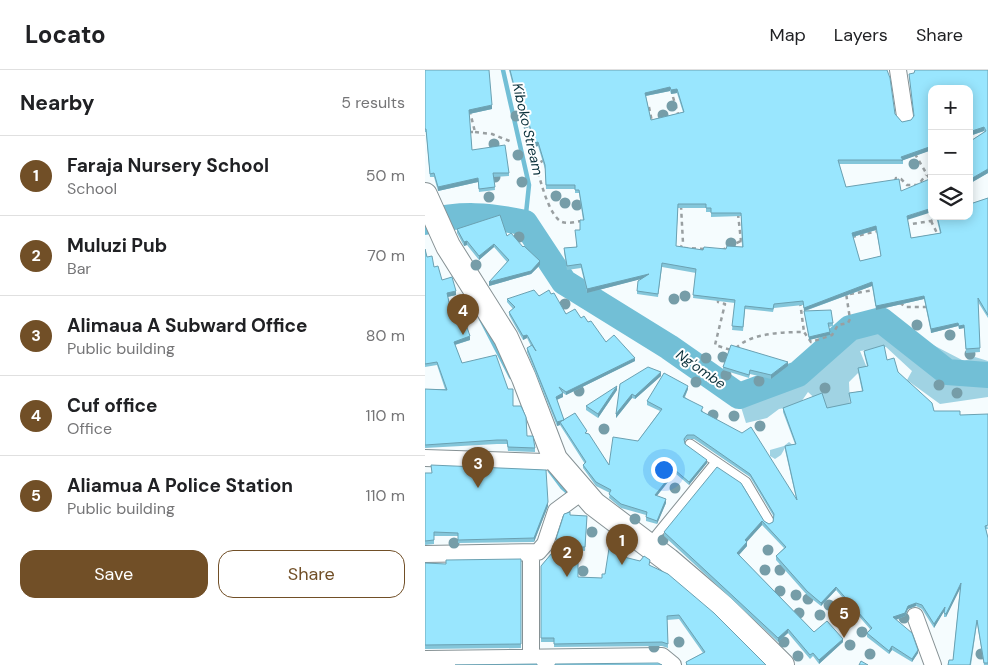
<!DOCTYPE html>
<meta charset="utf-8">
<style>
:root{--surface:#fff;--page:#f6f6f6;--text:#202124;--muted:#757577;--line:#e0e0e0;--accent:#714f27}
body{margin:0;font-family:"DM Sans",sans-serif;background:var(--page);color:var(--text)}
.controls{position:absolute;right:15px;top:15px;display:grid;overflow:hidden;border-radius:10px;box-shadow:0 2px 12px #0003}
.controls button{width:45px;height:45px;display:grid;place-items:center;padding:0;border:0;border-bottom:1px solid var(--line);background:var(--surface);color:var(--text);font:25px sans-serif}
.you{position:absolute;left:238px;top:399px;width:18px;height:18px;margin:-12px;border:4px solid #fff;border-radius:50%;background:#1a73e8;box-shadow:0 0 0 8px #1a73e833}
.badge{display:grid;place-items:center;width:32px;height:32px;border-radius:50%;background:var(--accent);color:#fff;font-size:16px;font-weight:700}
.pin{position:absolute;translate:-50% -41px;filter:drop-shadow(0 1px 2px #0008)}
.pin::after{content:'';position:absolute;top:26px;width:18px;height:15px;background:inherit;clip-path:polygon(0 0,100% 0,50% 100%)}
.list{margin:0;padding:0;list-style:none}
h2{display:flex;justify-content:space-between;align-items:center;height:65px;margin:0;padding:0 20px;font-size:21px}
h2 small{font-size:16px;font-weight:400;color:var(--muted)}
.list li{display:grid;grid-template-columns:32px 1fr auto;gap:15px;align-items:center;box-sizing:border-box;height:80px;padding:0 20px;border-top:1px solid var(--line)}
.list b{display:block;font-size:19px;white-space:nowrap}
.list p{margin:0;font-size:16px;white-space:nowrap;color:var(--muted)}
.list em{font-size:16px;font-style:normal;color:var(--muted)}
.actions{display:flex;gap:10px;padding:15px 20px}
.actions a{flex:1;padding:11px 0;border:1px solid var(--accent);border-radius:15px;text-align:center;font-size:18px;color:var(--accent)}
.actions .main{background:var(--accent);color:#fff}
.icon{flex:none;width:28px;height:28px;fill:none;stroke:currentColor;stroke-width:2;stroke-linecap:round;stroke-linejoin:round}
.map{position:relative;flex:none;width:563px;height:595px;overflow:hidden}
header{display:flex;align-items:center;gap:30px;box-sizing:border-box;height:70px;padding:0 25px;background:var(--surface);border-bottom:1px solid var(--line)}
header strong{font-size:24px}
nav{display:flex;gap:28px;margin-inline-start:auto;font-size:18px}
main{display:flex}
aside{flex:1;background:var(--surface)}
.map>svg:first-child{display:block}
.green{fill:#a0d3e3}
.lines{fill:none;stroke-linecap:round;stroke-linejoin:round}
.stream{stroke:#72bfd6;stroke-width:4.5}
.river{stroke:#72bfd6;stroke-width:26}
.lane-casing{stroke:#869194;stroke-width:11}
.street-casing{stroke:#869194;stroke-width:18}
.secondary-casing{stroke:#869194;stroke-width:26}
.path{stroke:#999fa1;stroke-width:2.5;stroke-dasharray:4 4;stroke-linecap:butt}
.lane{stroke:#fff;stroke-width:9}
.street{stroke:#fff;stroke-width:16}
.secondary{stroke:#fff;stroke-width:24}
.tree{fill:#769da8}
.wall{fill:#84c6da;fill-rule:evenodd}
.shaded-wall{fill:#6ba1b2}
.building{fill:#99e6fe;stroke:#6ba1b2;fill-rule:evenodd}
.labels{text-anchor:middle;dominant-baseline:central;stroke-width:4;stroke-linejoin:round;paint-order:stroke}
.water-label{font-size:14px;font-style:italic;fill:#0b313b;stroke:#fff}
</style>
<header>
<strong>Locato</strong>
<nav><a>Map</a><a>Layers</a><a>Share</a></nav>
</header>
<main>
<aside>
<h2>Nearby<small>5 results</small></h2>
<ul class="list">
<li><span class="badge">1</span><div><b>Faraja Nursery School</b><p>School</p></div><em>50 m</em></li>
<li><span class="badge">2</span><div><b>Muluzi Pub</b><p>Bar</p></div><em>70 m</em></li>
<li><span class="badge">3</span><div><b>Alimaua A Subward Office</b><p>Public building</p></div><em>80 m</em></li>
<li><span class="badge">4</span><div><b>Cuf office</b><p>Office</p></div><em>110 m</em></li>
<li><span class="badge">5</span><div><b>Aliamua A Police Station</b><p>Public building</p></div><em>110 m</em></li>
</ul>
<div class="actions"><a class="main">Save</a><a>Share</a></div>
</aside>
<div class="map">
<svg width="563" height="595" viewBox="0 0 563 595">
<rect width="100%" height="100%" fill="#f5fcfe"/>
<path class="green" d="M454,247L539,291L550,287L563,291V327L515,334L482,310L487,301L461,277L435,281L442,298L437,299L424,312L425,336L402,340L383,322L374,335L354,339L342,348L321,353L311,321L332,318L351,308L372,288L397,276L418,257Z
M364,372L369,376L360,378L356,385L350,389L345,386V380L359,376Z"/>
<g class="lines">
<path class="stream" d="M78,0L104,115L100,153
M56,249L86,307
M125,401L137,417L146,425"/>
<path class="river" d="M0,152C35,143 65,145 100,153L139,212L244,277L314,326L373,304L425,258L456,250L522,302L563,305"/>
<defs>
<path id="lane" d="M265,374L321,412L344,451
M224,474L291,392"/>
<path id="street" d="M473,0L480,46
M0,388L119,392L130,389
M106,483V586
M0,484L113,482L120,474L131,441L158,421
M490,546L508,595
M0,589L237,586L248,595"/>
<path id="secondary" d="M0,125L23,176L81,268L99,308L130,389L169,434L243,490L298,537L357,595"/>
</defs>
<use href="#lane" class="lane-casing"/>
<use href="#street" class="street-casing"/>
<use href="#secondary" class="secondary-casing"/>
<path class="path" d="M248,27L254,47
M224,37L227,52
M44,62H50L45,42
M50,62L67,64L87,72
M490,84L507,113
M119,90L114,93L112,99C116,112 124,146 137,152C143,154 150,152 156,151
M470,111L471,108L476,109L482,115H493L501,105
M313,144L316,171L320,172
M506,151L513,165
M480,155L506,151L516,146
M427,167L453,161
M259,178L281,179
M255,179L258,173L256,136
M297,180L316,171
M425,224L449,220
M293,229V232L300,234L290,275L306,280
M375,232L379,262
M475,233L481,237H503
M311,278C326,263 358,262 379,262L386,272L407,265L413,255L423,253L425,249L421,223"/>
<use href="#lane" class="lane"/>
<use href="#street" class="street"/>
<use href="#secondary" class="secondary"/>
</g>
<g class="tree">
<circle cx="247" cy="36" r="5.5"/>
<circle cx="238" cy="45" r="5.5"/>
<circle cx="91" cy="46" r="5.5"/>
<circle cx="69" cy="74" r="5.5"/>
<circle cx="93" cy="85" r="5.5"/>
<circle cx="489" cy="94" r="5.5"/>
<circle cx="70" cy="107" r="5.5"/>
<circle cx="97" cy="112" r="5.5"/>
<circle cx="131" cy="126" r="5.5"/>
<circle cx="64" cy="127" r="5.5"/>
<circle cx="140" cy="133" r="5.5"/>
<circle cx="152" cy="135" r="5.5"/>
<circle cx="94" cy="167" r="5.5"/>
<circle cx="306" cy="173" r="5.5"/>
<circle cx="51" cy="195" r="5.5"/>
<circle cx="260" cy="226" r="5.5"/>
<circle cx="249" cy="229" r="5.5"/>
<circle cx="140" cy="234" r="5.5"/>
<circle cx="492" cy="255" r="5.5"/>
<circle cx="525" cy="265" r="5.5"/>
<circle cx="545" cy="284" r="5.5"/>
<circle cx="298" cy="287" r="5.5"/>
<circle cx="281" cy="288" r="5.5"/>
<circle cx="301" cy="305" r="5.5"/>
<circle cx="334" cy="311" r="5.5"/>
<circle cx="271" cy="312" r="5.5"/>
<circle cx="514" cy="315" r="5.5"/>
<circle cx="400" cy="318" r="5.5"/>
<circle cx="154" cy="321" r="5.5"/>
<circle cx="532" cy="323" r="5.5"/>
<circle cx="288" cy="345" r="5.5"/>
<circle cx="309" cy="346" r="5.5"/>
<circle cx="335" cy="356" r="5.5"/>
<circle cx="179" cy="359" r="5.5"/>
<circle cx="250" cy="418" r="5.5"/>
<circle cx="210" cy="449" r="5.5"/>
<circle cx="167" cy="462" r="5.5"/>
<circle cx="238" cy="470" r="5.5"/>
<circle cx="29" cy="473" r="5.5"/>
<circle cx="343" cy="480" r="5.5"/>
<circle cx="340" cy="500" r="5.5"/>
<circle cx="355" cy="500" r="5.5"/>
<circle cx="158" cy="501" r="5.5"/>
<circle cx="355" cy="521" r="5.5"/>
<circle cx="371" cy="525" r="5.5"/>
<circle cx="383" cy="529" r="5.5"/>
<circle cx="404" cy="535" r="5.5"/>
<circle cx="374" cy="543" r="5.5"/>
<circle cx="395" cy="545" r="5.5"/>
<circle cx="479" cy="548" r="5.5"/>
<circle cx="412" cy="550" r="5.5"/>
<circle cx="437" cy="562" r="5.5"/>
<circle cx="254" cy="572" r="5.5"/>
<circle cx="359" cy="572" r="5.5"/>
<circle cx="425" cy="575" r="5.5"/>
<circle cx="229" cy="577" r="5.5"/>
<circle cx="445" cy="584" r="5.5"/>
<circle cx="556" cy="584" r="5.5"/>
<circle cx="373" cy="586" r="5.5"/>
</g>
<path class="wall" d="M0,0L67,39L44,44L47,80L84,103V106L69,107L70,120L54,122L53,112L13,121L9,107H5L1,62H0Z
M84,0H462L470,44L477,52L486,50L489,46L484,4L563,0V103L544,114V72L559,62V61L478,90V94H414L421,117L482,150L486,168L515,163L511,146H544L545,134L563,128V248L553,232L555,282L541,283L539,258L534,259L533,256L506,263L499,229L451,240L447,216L380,241L408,253V256L404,257L405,265L384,270L378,235L349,238L348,242L320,239L318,261L307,260L310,233L268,228L271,203L237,197L233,227L212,224V221L215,209L162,223L156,198L142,200L139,182V178L151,177L155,160L158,150L154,123H150V119H121L120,99L113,76L110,77L104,57L99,59ZM245,21L246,24L252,23L258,42L226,50L221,26ZM253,138H281V142H286V147L316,146L317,177L301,179L278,180L251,176ZM451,160L456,186L435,191L428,167Z
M32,159L82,166L98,177L115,195L106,204L64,216L82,192L69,177L54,190L42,175L39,176L32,163Z
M0,179L2,187L9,197L17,210L31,225L23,227L27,246L45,270L30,275L37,293L88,336L102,366L110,378V382L83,381L82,374H72L0,378V319H20L12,295L0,297Z
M126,224L141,244L156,248L163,252L181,272L210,291L141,325L138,323V327L132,330L139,350L162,363L184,395L213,371L235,341L222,335V331L263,319L260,327L278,341V342L371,428L360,380V376L370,374L358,342V338H402L426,333L424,323L437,321L433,302V298L442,296L439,284V281L462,290L509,341L535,345L563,459H561L563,468V595H559L552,553L546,595H523L528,590L535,518L521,547H519V541L509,558L497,539L491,536L483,539L480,546L471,550L493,583L487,592L467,580L464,584L442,567V563L445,559L411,520L396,536L382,525L351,490V486L359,478L337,455L321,472L322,476L314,485L389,562L418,572L394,594L388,586L385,589L363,563L353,572L239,466V462L339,451L344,454L348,452L349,447L325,407L269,369H262L259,372L260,374L282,393L264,415L250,403L232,426L241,433L232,454L221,451V445L196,438L184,428L185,423L171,416L158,398V395L160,394L135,355L132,356L102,282V278L106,276L102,268L98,270L84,245V242L88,239L82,232V229Z
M363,296L346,309L325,304L324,308L298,300V297Z
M236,306L210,329L207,328L191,348L195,314Z
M192,320L173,348L161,340V336Z
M0,403L123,436L109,472L33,473V466H9V474L0,475Z
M145,445L162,446L160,481L150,480L153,507L177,508L197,478L195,486L224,495L341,595H261V592L278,583L254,549L242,550L243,578L237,576L129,577V572H116V496L135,473H131V469Z
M96,489V578L0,579V493L21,494Z"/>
<path class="shaded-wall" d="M245,17V21L220,26V23Z
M252,19V23L246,24V20Z
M67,35V39L44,44V40Z
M104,54V57L99,59V55Z
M559,57V61L544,66V62Z
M113,72V76L110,77V73Z
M507,76V80L476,91V87Z
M563,99V103L544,114V110Z
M53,108V112L13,121V117Z
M507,138V142L482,150V146Z
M451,156V160L427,167V163Z
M42,171V175L39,176V172Z
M69,174V177L54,190V186Z
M115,191V195L106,204L64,216V212Z
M224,204V207L162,223V219Z
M447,212V216L379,241V238Z
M31,221V225L22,227V223Z
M499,226V229L451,240V236Z
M533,253V256L506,263V259Z
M539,255V258L534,259V256Z
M405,262V265L384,270V267Z
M102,265V268L98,270V266Z
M45,266V270L29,275V272Z
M210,288V291L141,325V322Z
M363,292V296L346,309V305Z
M236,302V306L210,329V326Z
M192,316V320L173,348V344Z
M263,316V319L258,330V327Z
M138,323V327L131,330V327Z
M207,324V328L191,348V344Z
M139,350L135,352V355L132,356V352Z
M282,390V393L264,415V412Z
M250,400V403L230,428V425Z
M241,429V433L232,454V451Z
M123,432V436L109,472V468Z
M337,451V455L320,474V470Z
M322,472V476L312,487V483Z
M536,513V517L521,547V544Z
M411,517V520L396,536V533Z
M491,533V536L483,539L480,546L468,551V547L483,536Z
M520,537V540L509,558V554Z
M363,559V563L353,572V568Z
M418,569V572L394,594V590Z
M467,576V580L464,584V581Z
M493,580V583L487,592V589Z"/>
<path class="building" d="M0,0H64L67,35L44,40L47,80L80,75L84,103H68L70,117L54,119L53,108L13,117L9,103L5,104L1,59H0Z
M85,0H462L465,8L470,44L477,52L486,50L489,46L484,4L489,3L490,0H563V99L544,110V72L561,61L559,57L544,62V19H507V76L476,87L478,90H413L421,117L474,109L476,121L507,108V138L482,146L486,168L516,163L512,146H544V131L545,134L563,128V245L553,228L555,278L541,279L539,255L534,256L533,253L506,259L499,226L451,236L447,212L379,238L378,231L349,234L348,239L320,236L318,257L307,256L310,230L268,225L271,199L237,193L233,224L212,221L213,211L224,204L162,219L156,194L142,196L139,178L152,177L150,160H155V150H159L154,120H150V115H121L120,95L113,72L110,73L104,54L99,55ZM245,17L246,20L252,19L259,42L226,50L220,23ZM253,134H281V138H286V143H316L318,177L302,176L301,179L279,177L278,180L251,176ZM451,156L456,186L435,191L427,163Z
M75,145L82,166L86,163L98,177L99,176L115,191L106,201L64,212L84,190L69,174L54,186L42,171L39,172L32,159Z
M0,179L2,187L7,186L9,197L13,196L17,210L27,207L31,221L22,223L27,246L37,243L45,266L29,272L37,293L71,285L83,319H88V336H96L101,347L102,366H108L110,378L83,377L82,370H72L0,375V319L22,320L12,292L0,294Z
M109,220L114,226L124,220L126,224L129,223L141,244L150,239L156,248L159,246L163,252L166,251L181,272L189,265L210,288L141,322L134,317L138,323L131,327L139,350L132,352L102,278L107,275L111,281L102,265L98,266L84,242L90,237L82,229Z
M406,240L408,253H403L405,262L384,267L379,241Z
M306,275L363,292L346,305L325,300L324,305L298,297Z
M459,275L462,290L469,288L473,302L507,333L509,341H535V345L563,344V455L560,456L563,468V593H559L552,550L545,595H523L524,590H528L536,513L521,544L519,543L520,537L509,554L497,535L491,533L483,536L480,543L468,547L487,563L493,580L487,589L467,576L464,581L442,563L447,558L411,517L396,533L382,521L351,486L361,477L337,451L320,470L322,472L312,483L389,562L402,551L418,569L394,590L388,583L385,585L363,559L353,568L239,462L292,397L316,413L339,451L344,454L348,452L349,444L325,404L269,365H262L259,369L260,374L282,390L264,412L250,400L230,425L241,429L232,451L221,447L222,442L196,434L184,424L186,420L171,412L158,395L161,392L135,352L150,343L162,361L160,363L164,364L184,395L188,367L213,371L237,339L222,331L239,303L263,316L258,327L278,337L276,341L317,363L326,357L372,430L360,376L371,374L358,338L397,323L402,338L426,333L424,323L438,321L433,298L443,296L439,281Z
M223,297L236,302L210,326L207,324L191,344L195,314Z
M192,316L173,344L161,336Z
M6,395L121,400L123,432L109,468L33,470V463L9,462V470L0,471V403H7Z
M145,442V445L162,446L160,477H149L153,493V507L177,508V504H180L185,472L197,474L195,486L215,491L219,486L225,490L224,495L243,504L289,543L341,595H262L261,592L280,582L254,545L242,546L243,574L237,572L129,574V568H116V496L138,470L131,469L139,444Z
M96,489V574L0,575V493L21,494V490Z
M436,591L443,595H434Z
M233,593L237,595H130V594Z
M112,594V595H30Z"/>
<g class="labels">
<g class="water-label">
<text transform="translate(103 59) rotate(77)">Kiboko Stream</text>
<text transform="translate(276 299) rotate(35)">Ng'ombe</text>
</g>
</g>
</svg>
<div class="controls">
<button>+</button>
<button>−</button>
<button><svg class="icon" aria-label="layers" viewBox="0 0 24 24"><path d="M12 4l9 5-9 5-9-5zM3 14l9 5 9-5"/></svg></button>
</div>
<div class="you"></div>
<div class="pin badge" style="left:197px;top:495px">1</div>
<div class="pin badge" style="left:142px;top:507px">2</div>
<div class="pin badge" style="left:53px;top:418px">3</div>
<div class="pin badge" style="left:38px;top:265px">4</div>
<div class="pin badge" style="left:419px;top:568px">5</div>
</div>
</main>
